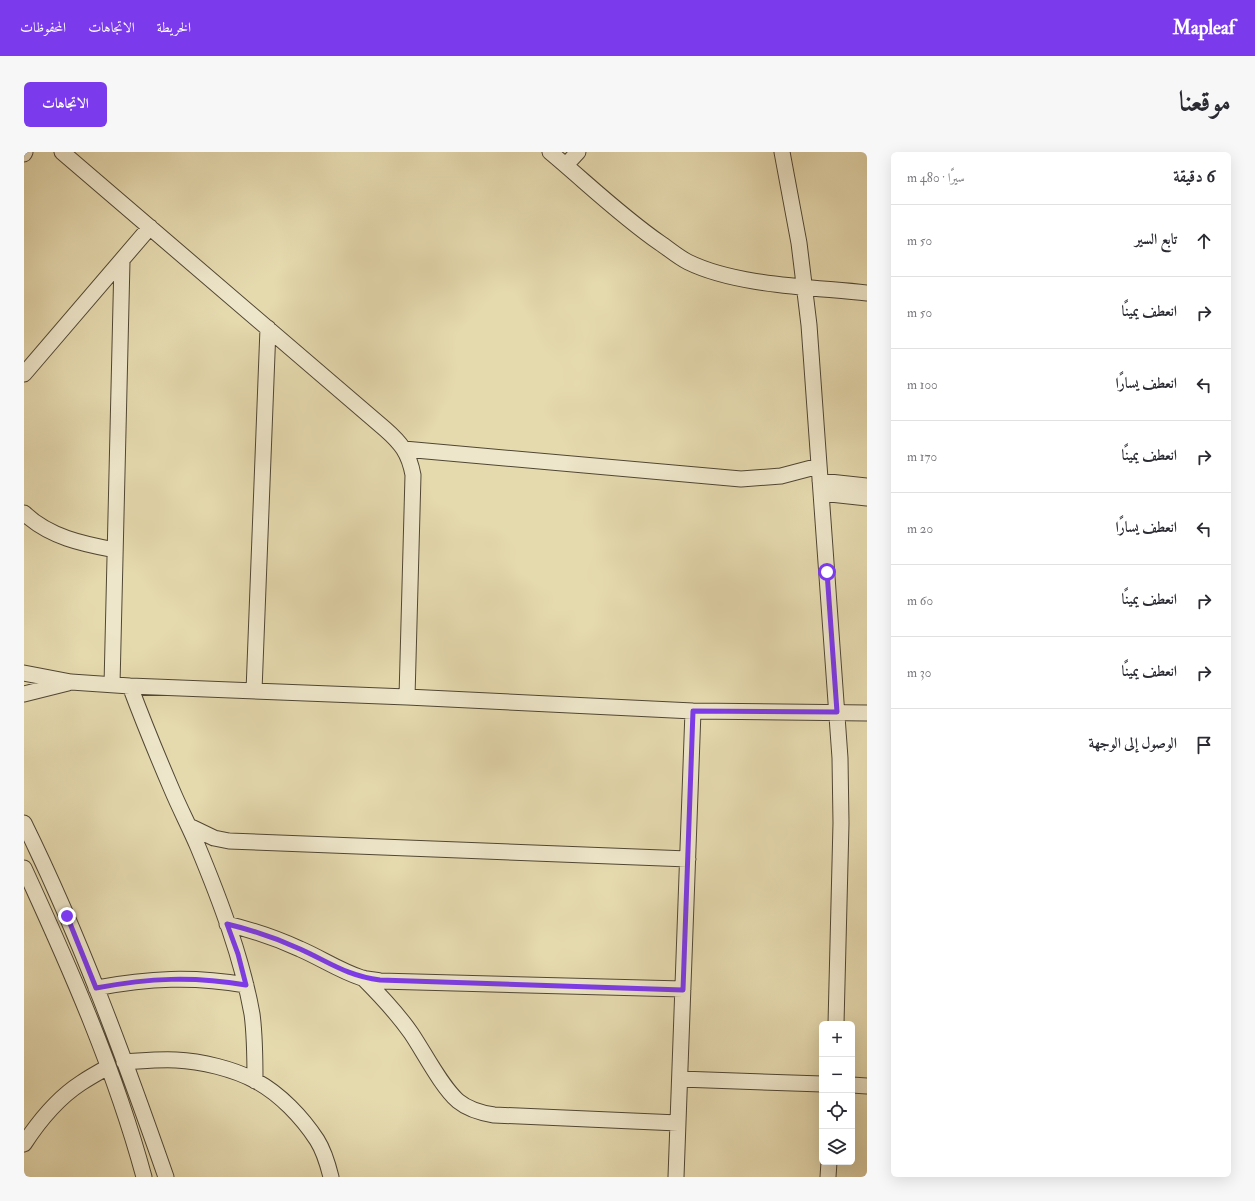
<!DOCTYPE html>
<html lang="ar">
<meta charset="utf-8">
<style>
:root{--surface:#fff;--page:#f7f7f7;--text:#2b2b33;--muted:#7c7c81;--line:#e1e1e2;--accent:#7c3aed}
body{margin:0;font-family:"IM FELL Double Pica",Amiri,serif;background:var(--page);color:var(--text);direction:rtl}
.controls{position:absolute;right:12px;bottom:12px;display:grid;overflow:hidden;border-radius:6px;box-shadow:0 4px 16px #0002}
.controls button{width:36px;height:36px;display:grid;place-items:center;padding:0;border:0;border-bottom:1px solid var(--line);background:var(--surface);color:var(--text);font:20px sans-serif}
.stop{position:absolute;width:12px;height:12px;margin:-9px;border:3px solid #7c3aed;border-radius:50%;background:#fff}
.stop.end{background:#7c3aed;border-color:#fff;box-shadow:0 1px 4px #0008}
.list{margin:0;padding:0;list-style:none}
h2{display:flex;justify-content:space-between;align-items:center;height:52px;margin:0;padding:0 16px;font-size:17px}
h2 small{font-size:13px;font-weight:400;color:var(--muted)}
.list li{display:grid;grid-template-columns:26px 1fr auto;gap:12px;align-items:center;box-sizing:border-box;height:72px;padding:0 16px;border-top:1px solid var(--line)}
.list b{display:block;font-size:15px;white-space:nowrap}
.list em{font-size:13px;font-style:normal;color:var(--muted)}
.icon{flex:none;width:22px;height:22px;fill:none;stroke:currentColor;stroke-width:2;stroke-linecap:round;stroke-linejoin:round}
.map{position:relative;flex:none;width:843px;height:1025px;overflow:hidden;direction:ltr;border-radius:6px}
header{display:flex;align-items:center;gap:24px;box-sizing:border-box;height:56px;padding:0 20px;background:var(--accent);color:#fff}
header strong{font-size:19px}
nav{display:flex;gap:22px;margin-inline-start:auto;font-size:14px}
.intro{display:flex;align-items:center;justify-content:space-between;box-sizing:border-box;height:96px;padding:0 24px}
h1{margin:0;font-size:28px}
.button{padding:10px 18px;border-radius:6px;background:var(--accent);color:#fff;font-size:14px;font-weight:700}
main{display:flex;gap:24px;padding:0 24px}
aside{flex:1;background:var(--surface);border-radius:6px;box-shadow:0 4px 16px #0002}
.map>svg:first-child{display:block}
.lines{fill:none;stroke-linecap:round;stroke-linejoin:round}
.minor-casing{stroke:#504734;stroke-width:17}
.minor{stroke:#eee6ca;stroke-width:15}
.route{stroke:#7c3aed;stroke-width:5}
</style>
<header>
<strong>Mapleaf</strong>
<nav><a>الخريطة</a><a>الاتجاهات</a><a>المحفوظات</a></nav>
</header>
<div class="intro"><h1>موقعنا</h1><a class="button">الاتجاهات</a></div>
<main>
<aside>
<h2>6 دقيقة<small>سيرًا · 480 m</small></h2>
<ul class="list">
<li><svg class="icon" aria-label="ahead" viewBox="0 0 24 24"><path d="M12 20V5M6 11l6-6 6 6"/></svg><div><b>تابع السير</b></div><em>50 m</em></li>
<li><svg class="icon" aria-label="right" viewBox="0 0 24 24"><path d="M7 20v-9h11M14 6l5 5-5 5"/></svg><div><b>انعطف يمينًا</b></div><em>50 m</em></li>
<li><svg class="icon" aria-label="left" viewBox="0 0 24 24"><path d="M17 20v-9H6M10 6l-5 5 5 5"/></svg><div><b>انعطف يسارًا</b></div><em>100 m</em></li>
<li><svg class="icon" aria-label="right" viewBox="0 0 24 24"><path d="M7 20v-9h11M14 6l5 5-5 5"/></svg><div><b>انعطف يمينًا</b></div><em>170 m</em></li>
<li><svg class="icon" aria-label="left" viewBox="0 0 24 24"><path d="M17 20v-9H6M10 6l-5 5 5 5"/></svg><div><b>انعطف يسارًا</b></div><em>20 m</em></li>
<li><svg class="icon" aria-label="right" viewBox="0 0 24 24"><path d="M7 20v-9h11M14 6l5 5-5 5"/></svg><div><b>انعطف يمينًا</b></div><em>60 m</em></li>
<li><svg class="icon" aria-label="right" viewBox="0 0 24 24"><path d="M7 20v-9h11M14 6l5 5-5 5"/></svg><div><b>انعطف يمينًا</b></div><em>30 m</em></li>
<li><svg class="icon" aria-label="arrive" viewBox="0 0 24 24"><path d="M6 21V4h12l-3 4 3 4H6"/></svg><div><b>الوصول إلى الوجهة</b></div></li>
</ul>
</aside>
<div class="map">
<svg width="843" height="1025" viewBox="0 0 843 1025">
<rect width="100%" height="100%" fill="#e5d9ae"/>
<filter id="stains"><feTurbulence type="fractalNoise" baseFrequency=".005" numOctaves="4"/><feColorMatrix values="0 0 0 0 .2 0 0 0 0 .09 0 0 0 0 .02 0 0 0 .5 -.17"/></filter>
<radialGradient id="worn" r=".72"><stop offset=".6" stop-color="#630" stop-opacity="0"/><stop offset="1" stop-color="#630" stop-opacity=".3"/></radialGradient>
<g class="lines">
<defs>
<path id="minor" d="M38,0L361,277C377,291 385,301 389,323L383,545
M526,0C563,31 597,64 636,91C645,97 654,105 664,110C713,134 789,135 843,141
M758,0L775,91L785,173L816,606L817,671L812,872
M0,2L1,0
M542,13L554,0
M0,222L126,75
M380,297L717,327L757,324L795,314
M796,329L843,334
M797,341L843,346
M0,361C25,385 59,392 91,398
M0,521L47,530L106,534L383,545L669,559L843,561
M88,533L98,109
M106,534C119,569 133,603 148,638C156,657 166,676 174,695C196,748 218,806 228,862C231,884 231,906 231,929
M230,539L244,176
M0,542L44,531
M0,671C56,785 100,905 142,1025
M165,674L190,686L205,689L664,707
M0,716C46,816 91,918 120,1025
M203,772C228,778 252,786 276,797C297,806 316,819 338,826C343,827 350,828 356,829L659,837
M339,826C356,843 373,861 387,881C400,900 417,934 434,949C445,958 457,961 470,963L654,971
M72,836C125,826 169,824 222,833
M100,910C118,909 135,907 152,908C177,909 210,917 232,929C256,942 278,965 293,988C300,999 304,1013 307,1025
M656,927L798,932
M828,933L843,934
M0,992C15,969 34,946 57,931C66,925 75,920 84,915
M652,1025L669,559
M804,1025L805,1010"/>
</defs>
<use href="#minor" class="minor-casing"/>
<use href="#minor" class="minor"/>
</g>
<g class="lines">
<path class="route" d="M43,764L72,836C126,826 168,824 222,833L214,802L203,772C228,778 252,786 276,797C305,810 323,824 356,828L659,838L669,559L813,560L803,420"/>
</g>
<rect width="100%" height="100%" filter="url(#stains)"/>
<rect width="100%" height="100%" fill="url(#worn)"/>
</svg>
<div class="controls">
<button>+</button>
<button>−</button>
<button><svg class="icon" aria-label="locate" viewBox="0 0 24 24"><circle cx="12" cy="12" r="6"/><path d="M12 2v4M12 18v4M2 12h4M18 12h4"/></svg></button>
<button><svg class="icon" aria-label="layers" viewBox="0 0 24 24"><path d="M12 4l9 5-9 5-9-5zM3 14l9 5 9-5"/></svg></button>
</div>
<div class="stop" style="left:803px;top:420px"></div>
<div class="stop end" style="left:43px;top:764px"></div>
</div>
</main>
